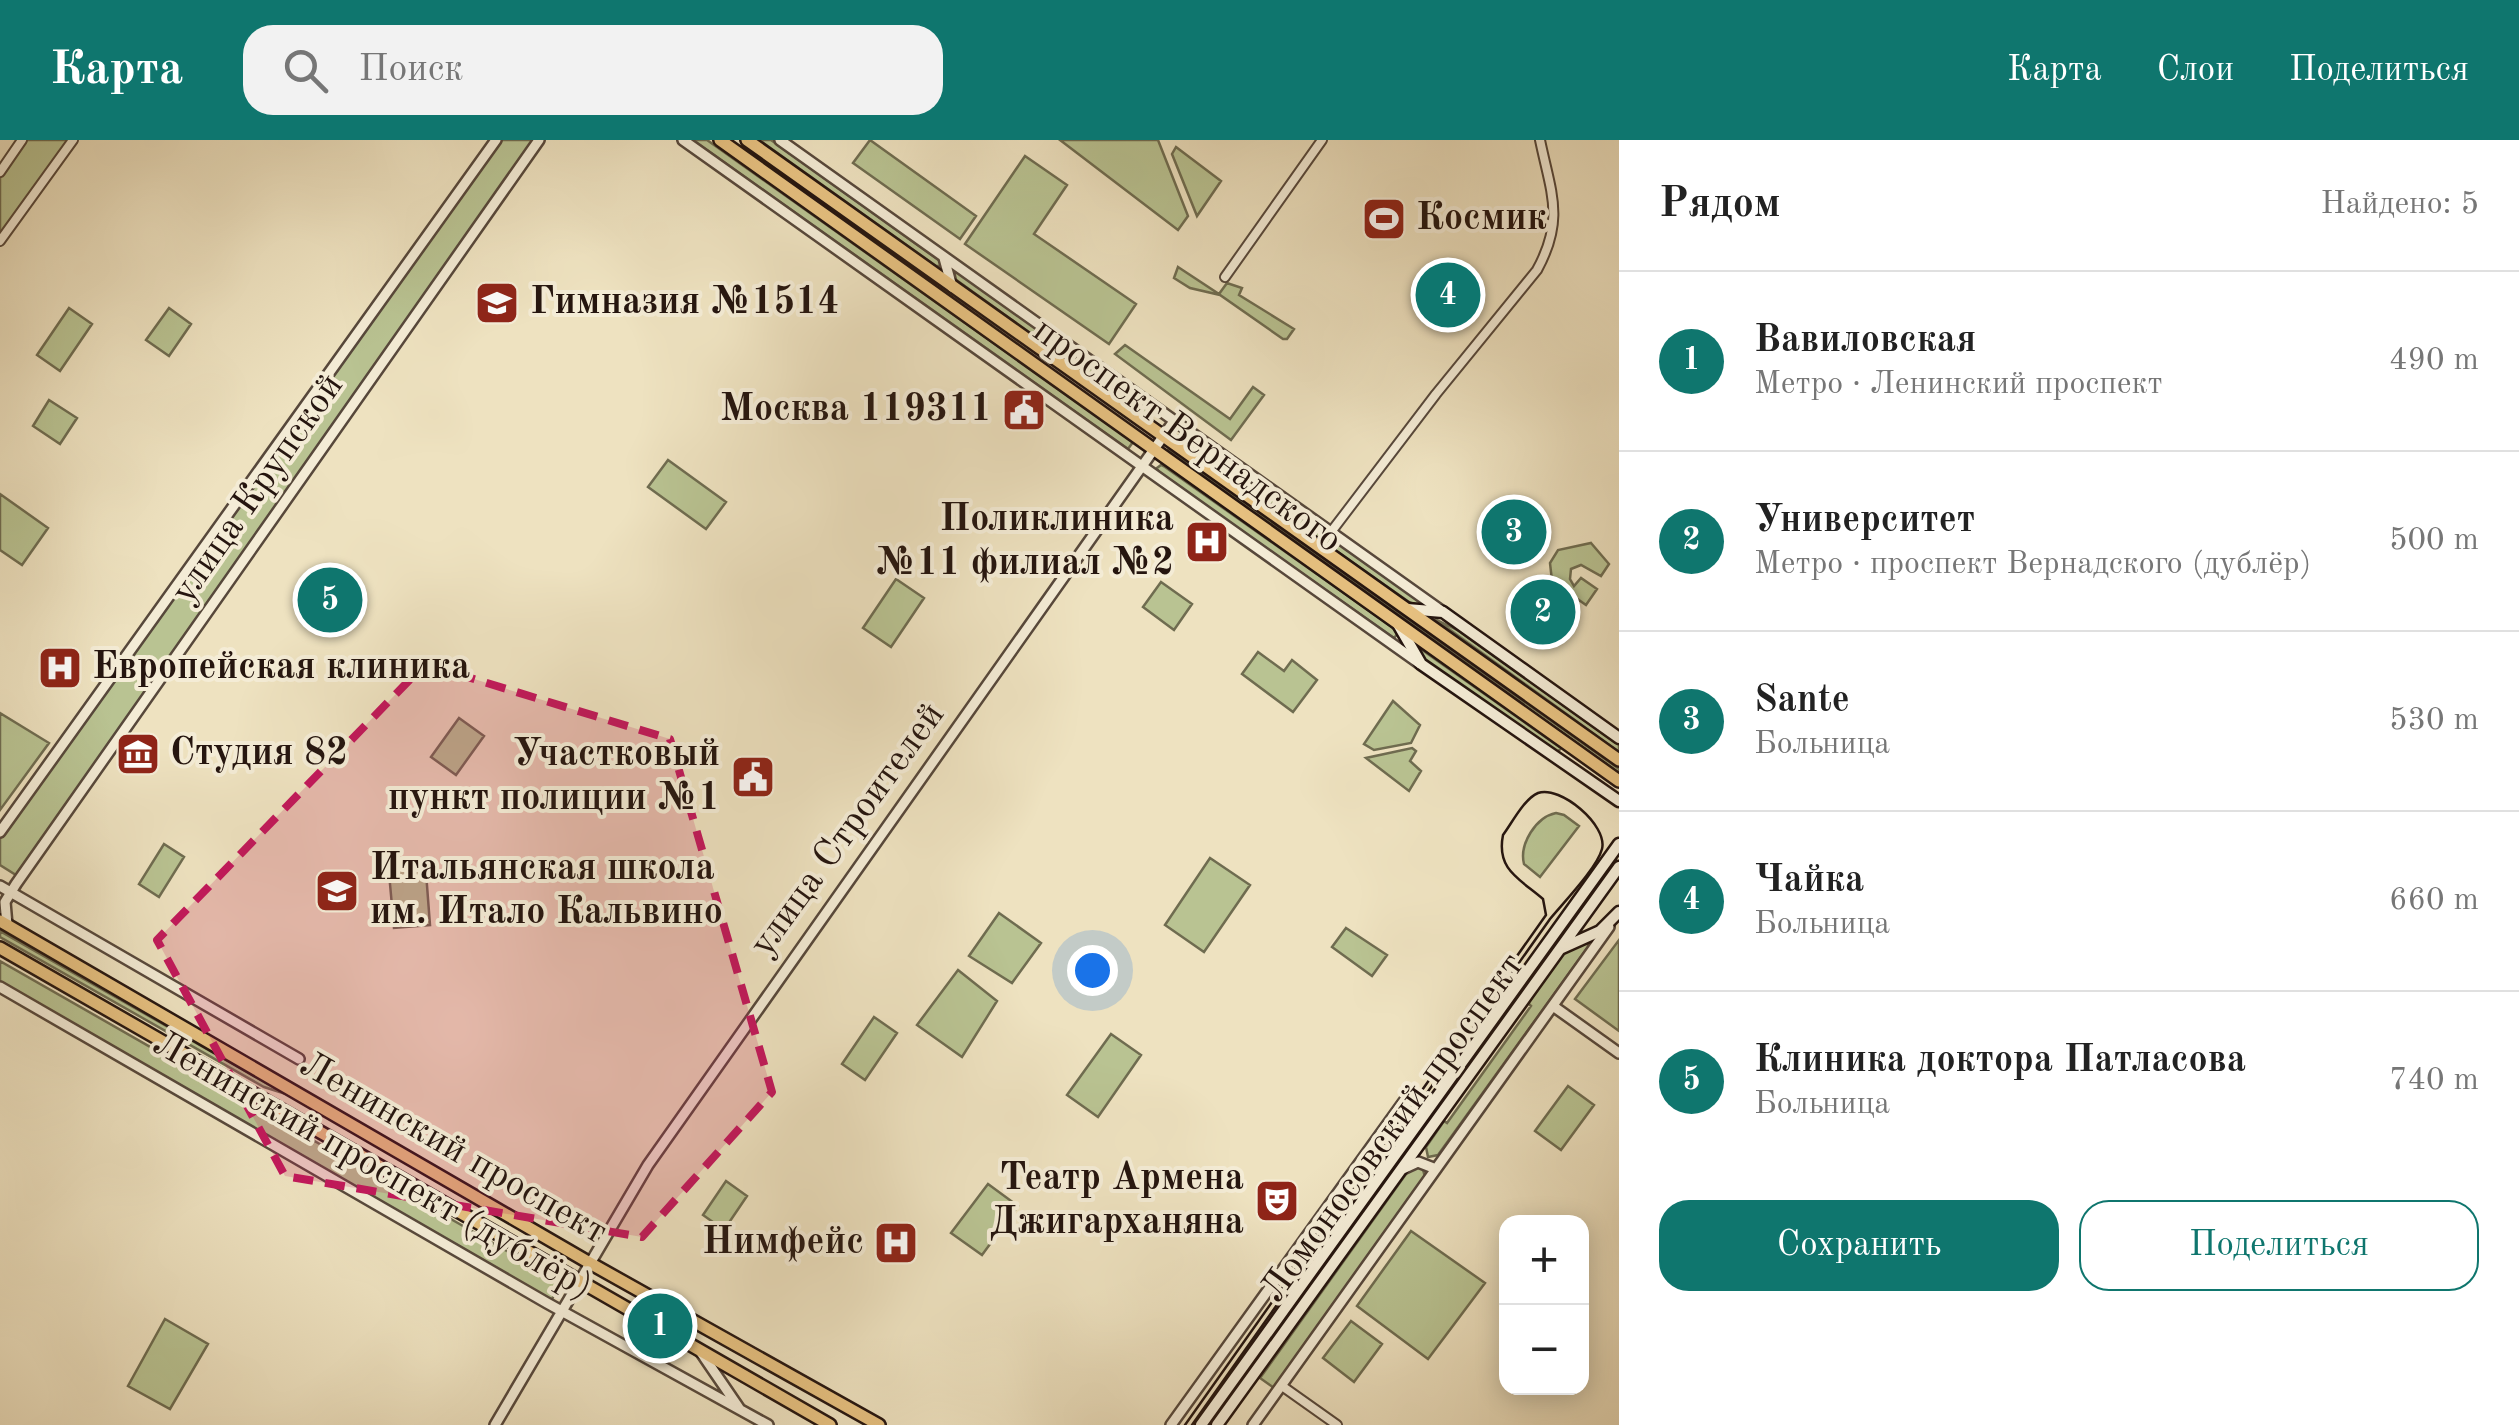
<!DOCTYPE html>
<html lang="ru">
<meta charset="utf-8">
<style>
:root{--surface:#fff;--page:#f2f2f2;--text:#222;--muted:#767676;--line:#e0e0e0;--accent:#0f766e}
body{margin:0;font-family:"Old Standard TT",serif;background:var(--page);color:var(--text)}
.controls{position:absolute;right:30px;bottom:30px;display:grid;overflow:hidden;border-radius:20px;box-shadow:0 5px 25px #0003}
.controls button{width:90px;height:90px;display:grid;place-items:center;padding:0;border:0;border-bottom:2px solid var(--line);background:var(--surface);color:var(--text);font:50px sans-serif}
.you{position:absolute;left:1092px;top:830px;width:35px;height:35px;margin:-25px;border:8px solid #fff;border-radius:50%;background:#1a73e8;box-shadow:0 0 0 15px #1a73e833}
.badge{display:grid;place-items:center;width:65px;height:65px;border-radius:50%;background:var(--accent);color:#fff;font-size:32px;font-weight:700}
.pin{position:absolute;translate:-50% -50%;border:5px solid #fff;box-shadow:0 2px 10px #0006}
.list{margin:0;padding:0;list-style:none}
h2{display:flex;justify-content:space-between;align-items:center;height:130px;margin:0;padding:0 40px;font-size:42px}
h2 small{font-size:32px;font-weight:400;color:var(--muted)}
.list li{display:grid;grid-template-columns:65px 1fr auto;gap:30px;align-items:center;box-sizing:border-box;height:180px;padding:0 40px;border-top:2px solid var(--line)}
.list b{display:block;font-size:38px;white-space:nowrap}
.list p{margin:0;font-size:32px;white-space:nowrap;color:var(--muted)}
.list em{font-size:32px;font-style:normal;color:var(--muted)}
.actions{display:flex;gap:20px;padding:30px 40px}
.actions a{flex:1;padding:22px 0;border:2px solid var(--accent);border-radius:30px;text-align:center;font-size:35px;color:var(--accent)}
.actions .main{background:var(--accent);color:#fff}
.icon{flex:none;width:55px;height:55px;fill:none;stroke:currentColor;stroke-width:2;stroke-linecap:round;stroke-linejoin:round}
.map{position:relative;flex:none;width:1619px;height:1285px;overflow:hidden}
header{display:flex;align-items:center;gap:60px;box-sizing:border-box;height:140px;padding:0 50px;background:var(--accent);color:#fff}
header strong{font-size:48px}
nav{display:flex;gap:55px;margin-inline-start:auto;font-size:35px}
.search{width:700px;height:90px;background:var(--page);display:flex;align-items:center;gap:25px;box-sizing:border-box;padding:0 35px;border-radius:30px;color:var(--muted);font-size:38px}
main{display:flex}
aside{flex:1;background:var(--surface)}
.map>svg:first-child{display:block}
.green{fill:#b9c392;stroke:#6f6c50;stroke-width:2.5}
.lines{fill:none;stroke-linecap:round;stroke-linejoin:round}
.minor-casing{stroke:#57483b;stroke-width:12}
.tertiary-casing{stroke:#57483b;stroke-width:14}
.secondary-casing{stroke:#25150f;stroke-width:15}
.primary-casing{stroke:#25150f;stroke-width:16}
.minor{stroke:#f4ecd6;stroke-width:8}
.tertiary{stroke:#f4ecd6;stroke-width:9}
.secondary{stroke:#f4ecd6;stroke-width:10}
.primary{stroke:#e7c180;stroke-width:11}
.tram{stroke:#25150f;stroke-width:2.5}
.marked{fill:#c2185b;fill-opacity:0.2;stroke:#c2185b;stroke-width:8;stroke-dasharray:20 12;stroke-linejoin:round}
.labels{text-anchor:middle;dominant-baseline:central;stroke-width:8;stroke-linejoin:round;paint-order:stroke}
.poi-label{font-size:38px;font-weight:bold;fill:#25150f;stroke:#f4ecd6;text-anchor:start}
.street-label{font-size:38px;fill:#25150f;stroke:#f4ecd6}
</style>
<header>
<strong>Карта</strong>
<div class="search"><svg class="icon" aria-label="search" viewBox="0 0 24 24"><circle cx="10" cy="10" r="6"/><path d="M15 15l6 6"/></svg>Поиск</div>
<nav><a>Карта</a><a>Слои</a><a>Поделиться</a></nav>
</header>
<main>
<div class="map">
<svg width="1619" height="1285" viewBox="0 0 1619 1285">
<rect width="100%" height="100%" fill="#eee2c0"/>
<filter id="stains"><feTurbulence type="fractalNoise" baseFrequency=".002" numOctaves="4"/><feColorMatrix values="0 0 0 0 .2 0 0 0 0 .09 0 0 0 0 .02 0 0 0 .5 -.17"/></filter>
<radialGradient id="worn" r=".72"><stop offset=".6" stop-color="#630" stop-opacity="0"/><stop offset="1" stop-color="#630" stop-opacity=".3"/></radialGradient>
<path class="green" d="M24,0H70L0,94V34Z
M499,0H536L16,735L0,725V698L10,684Z
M693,0H707L1133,302L1128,309Z
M759,0H771L940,121L941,126H936Z
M870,0L976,76L960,99L853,23Z
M1060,0H1158L1188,76L1178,90Z
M1176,7L1221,41L1197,76L1172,14Z
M1025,16L1067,45L1034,94L1136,164L1109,204L965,104Z
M1178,127L1219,154L1227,143L1242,148L1239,155L1294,189L1287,199H1283L1220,155L1190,148L1174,138Z
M955,132L959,133L1154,273L1150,279L955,139Z
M69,168L92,184L60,231L37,215Z
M169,168L191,184L169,216L146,200Z
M1125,205L1230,279L1253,247L1264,255L1231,300L1115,214Z
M49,260L77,278L60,304L33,286Z
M1181,294L1422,462L1419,466L1409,462L1180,301L1178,296Z
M1168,310L1619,629V633L1166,312Z
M668,320L726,362L706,389L648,347Z
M1161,325L1165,327L1399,492L1394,498L1159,333L1157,328Z
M0,354L48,388L22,425L0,410Z
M1591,403L1609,424L1601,436L1581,425L1571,429L1570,439L1574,446L1581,438L1597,449L1586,465L1552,441L1550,423L1558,410Z
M896,439L924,458L891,507L863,488Z
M1161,442L1192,464L1174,490L1143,467Z
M1435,479L1459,491L1619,605V612Z
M1415,505L1561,608L1556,614L1427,524Z
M1258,512L1284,531L1292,520L1317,540L1293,572L1242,534Z
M1393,561L1420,585L1411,603L1374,610L1364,604Z
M0,573L49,603L0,670Z
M459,578L484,596L456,635L431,617Z
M1412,608L1416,611L1410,621L1421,631L1409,651L1366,618Z
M1556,673L1564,675L1579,686L1540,737L1524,724C1519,704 1536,677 1556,673Z
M164,704L184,717L159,757L139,744Z
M1210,718L1250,745L1204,812L1165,785Z
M425,719L430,785L394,788L388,722Z
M999,773L1041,803L1012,843L969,816Z
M1346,788L1387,815L1372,836L1332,807Z
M0,791L275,948L286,954L264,947L0,797Z
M1619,800V891L1575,859Z
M1588,802V807L1438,1015L1428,1017L1426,1007L1444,981L1447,983L1531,866L1528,863L1565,811Z
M0,821L561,1142L551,1161L0,844Z
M958,830L997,861L962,917L917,885Z
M874,877L897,893L865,940L842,924Z
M1111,894L1141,915L1098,977L1067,955Z
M1568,946L1594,965L1561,1010L1535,991Z
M1422,1026L1425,1037L1274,1248L1260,1238L1411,1027Z
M726,1041L747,1056L724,1090L703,1075Z
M988,1044L1018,1066L982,1115L951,1093Z
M1411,1091L1485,1143L1428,1219L1357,1166Z
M165,1179L208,1204L170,1269L128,1246Z
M1351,1181L1382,1204L1354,1242L1323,1218Z"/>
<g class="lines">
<defs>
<path id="minor" d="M0,32L22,0
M0,101L73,0
M1225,137L1322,0
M1331,392L1436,254L1537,130C1565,79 1551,53 1540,0
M1282,1246L1337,1285"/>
<path id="tertiary" d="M683,0L1419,523
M780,0L1443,472
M944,118L952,147
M0,692L496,0
M0,746L299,919
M7,785L5,762L16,744L539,0
M0,847L547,1163L768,1285
M1553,866L1619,913
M1403,1029L1418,1022L1436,1029
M700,1211L739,1268
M495,1285L648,1025L1174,281
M1171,1285L1405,960L1423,973
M1253,1285L1609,787"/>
<path id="secondary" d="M1407,469L1443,472L1619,598
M1398,484L1421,524L1619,661
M1560,809L1600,791L1619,772
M1201,1285L1619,704
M1217,1285L1619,727"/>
<path id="primary" d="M720,0L1619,641
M747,0L1619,620
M0,781L588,1122L879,1285
M0,808L830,1285"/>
</defs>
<use href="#minor" class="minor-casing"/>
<use href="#tertiary" class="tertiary-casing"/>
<use href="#secondary" class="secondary-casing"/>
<use href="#primary" class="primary-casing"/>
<use href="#minor" class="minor"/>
<use href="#tertiary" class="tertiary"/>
<use href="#secondary" class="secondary"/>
<use href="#primary" class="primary"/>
<path class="tram" d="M1185,1285L1546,775L1543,759C1520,739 1496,730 1503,695C1512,683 1524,659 1538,653C1560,645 1608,685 1602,709C1597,728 1564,762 1550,779L1192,1285"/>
</g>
<path class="marked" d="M425,524L670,599L772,952L642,1097L285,1036L157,800Z"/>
<defs>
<symbol id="stadium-square" viewBox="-11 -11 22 22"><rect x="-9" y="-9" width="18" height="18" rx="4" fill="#8f2418" stroke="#f4ecd6"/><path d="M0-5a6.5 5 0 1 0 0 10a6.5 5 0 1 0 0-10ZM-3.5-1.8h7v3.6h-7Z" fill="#fff"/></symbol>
<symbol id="school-square" viewBox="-11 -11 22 22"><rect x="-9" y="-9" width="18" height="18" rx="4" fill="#8f2418" stroke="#f4ecd6"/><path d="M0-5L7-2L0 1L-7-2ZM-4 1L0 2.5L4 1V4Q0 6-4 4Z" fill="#fff"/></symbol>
<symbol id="civic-square" viewBox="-11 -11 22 22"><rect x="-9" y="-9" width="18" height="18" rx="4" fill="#8f2418" stroke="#f4ecd6"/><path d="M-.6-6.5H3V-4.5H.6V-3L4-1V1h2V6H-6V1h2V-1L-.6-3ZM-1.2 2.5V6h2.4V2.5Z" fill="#fff"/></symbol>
<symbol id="hospital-square" viewBox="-11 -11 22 22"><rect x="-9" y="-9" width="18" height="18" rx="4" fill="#8f2418" stroke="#f4ecd6"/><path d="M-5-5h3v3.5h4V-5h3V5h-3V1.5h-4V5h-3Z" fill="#fff"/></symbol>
<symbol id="museum-square" viewBox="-11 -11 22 22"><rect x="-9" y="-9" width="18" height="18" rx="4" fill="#8f2418" stroke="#f4ecd6"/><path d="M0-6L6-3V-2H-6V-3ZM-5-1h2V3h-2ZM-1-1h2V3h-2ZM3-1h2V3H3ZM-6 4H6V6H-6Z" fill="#fff"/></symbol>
<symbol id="theatre-square" viewBox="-11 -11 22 22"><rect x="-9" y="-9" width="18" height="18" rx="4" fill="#8f2418" stroke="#f4ecd6"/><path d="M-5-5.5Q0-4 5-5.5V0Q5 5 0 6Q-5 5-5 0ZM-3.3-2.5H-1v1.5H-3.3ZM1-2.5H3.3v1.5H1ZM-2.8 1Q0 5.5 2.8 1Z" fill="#fff"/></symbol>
</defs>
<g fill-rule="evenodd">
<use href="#stadium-square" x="1359" y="54" width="50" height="50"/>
<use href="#school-square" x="472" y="138" width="50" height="50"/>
<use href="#civic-square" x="999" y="245" width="50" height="50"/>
<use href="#hospital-square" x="1182" y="377" width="50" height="50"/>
<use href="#hospital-square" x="35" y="503" width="50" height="50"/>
<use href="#museum-square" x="113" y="589" width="50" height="50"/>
<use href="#civic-square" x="728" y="612" width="50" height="50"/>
<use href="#school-square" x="312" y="726" width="50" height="50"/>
<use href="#theatre-square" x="1252" y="1036" width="50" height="50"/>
<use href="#hospital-square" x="871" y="1078" width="50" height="50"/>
</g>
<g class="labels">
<g class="poi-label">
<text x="1416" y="79">Космик</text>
<text x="530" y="163">Гимназия №1514</text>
<text x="992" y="270" text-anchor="end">Москва 119311</text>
<text x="1174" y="380" text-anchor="end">Поликлиника<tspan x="1174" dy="44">№11 филиал №2</tspan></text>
<text x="92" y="528">Европейская клиника</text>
<text x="170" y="614">Студия 82</text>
<text x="720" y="615" text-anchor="end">Участковый<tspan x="720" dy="44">пункт полиции №1</tspan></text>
<text x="370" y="729">Итальянская школа<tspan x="370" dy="44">им. Итало Кальвино</tspan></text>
<text x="1244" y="1039" text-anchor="end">Театр Армена<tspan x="1244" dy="44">Джигарханяна</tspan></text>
<text x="864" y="1103" text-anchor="end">Нимфейс</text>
</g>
<g class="street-label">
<text transform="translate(1187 296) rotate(36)">проспект Вернадского</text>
<text transform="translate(258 349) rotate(-55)">улица Крупской</text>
<text transform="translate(848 690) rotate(-54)">улица Строителей</text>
<text transform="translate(1393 988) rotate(-54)">Ломоносовский проспект</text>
<text transform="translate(453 1009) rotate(30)">Ленинский проспект</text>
<text transform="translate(372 1026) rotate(30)">Ленинский проспект (дублёр)</text>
</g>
</g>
<rect width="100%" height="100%" filter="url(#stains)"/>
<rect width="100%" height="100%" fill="url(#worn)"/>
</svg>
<div class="controls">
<button>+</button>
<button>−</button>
</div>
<div class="you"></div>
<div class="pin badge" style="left:660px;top:1186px">1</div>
<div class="pin badge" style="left:1543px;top:472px">2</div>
<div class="pin badge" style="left:1514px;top:392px">3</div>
<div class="pin badge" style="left:1448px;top:155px">4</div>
<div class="pin badge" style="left:330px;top:460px">5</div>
</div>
<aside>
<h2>Рядом<small>Найдено: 5</small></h2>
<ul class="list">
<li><span class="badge">1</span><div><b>Вавиловская</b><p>Метро · Ленинский проспект</p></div><em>490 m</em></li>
<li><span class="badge">2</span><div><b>Университет</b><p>Метро · проспект Вернадского (дублёр)</p></div><em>500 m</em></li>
<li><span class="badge">3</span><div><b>Sante</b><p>Больница</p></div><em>530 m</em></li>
<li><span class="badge">4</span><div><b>Чайка</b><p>Больница</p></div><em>660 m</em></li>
<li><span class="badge">5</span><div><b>Клиника доктора Патласова</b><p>Больница</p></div><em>740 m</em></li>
</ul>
<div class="actions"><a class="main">Сохранить</a><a>Поделиться</a></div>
</aside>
</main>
